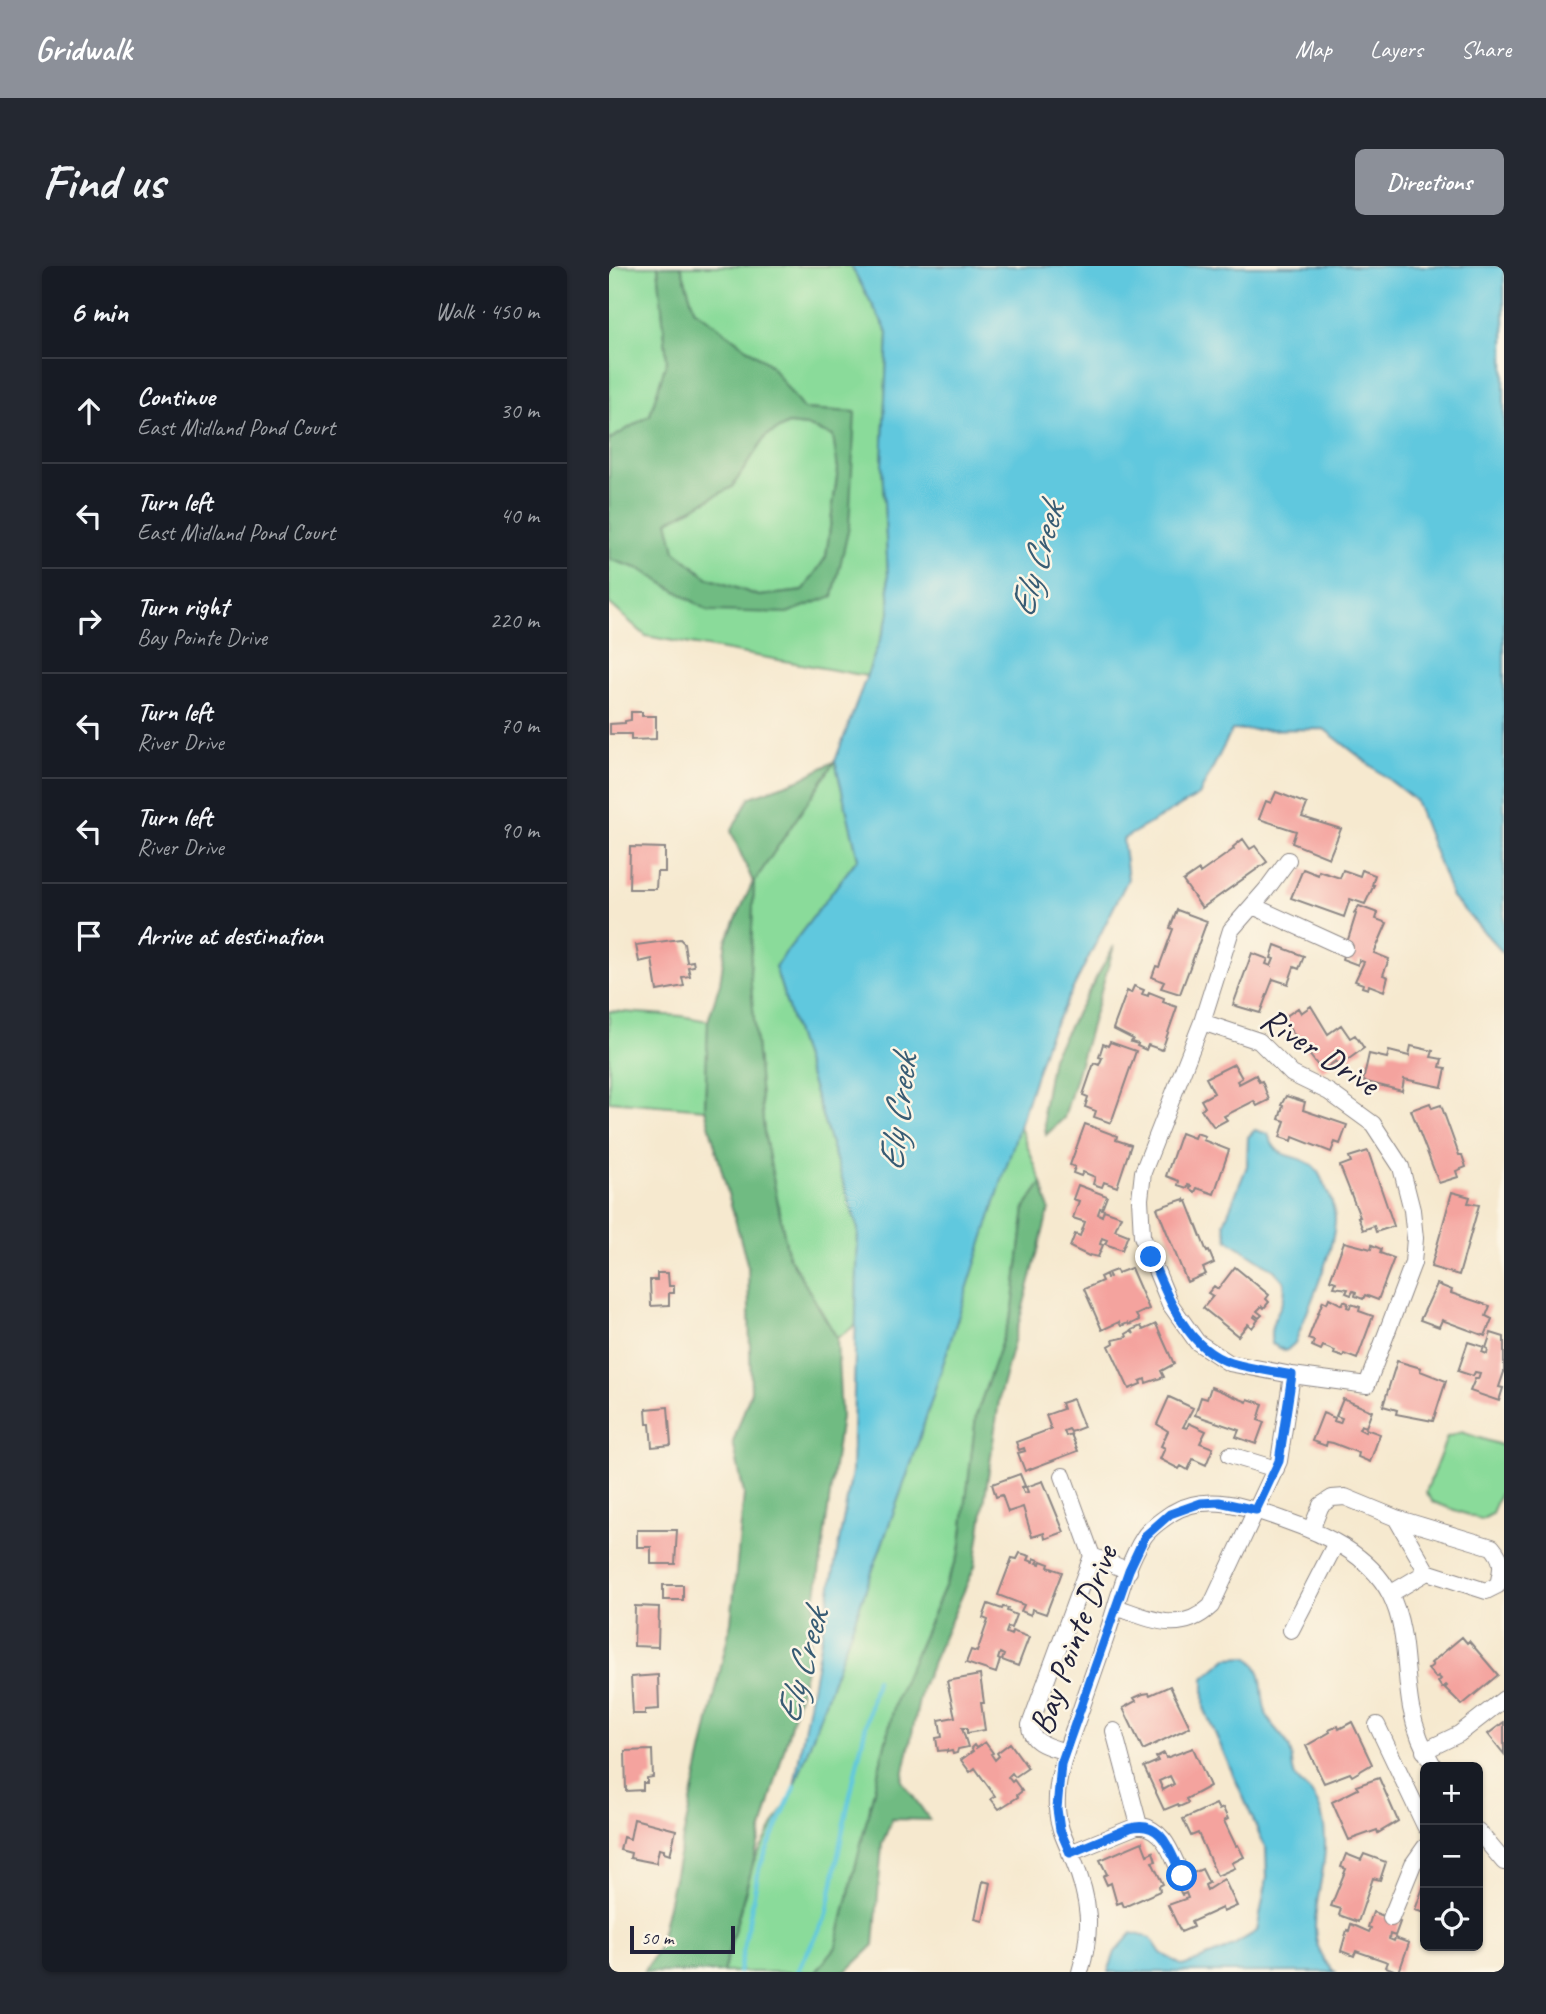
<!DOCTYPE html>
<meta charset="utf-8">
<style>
:root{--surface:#171b24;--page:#242831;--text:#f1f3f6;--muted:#9ea1a6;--line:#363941;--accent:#8c9099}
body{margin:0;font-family:Caveat,sans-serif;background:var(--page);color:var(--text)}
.controls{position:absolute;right:21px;bottom:21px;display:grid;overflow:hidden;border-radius:10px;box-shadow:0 2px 5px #0004}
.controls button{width:63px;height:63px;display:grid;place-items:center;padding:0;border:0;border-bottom:2px solid var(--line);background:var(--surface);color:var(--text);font:35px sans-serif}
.scale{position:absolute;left:21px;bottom:18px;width:105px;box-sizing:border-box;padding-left:7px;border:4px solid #22223b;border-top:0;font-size:19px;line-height:24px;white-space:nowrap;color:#22223b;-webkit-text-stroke:5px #fcf5e5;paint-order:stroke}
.stop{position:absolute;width:21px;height:21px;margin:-16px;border:5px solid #1a73e8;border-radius:50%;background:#fff}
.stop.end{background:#1a73e8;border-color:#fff;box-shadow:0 2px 7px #0008}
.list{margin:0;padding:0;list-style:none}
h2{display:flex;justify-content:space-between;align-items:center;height:91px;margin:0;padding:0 28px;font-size:30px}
h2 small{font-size:23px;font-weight:400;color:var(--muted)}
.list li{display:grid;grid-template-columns:46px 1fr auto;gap:21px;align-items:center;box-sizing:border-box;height:105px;padding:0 28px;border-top:2px solid var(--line)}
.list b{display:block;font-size:26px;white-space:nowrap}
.list p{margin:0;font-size:23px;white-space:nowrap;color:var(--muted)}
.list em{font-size:23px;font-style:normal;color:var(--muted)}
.icon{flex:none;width:38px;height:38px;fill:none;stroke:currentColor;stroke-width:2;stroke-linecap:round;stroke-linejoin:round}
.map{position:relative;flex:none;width:895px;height:1706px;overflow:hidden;border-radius:10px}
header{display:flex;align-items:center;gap:42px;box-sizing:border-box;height:98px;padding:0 35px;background:var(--accent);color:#fff}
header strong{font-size:33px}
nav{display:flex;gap:38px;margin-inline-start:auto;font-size:24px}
.intro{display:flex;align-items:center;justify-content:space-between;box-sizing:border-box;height:168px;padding:0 42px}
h1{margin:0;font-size:49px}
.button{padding:18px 32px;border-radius:10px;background:var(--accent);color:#fff;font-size:24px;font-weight:700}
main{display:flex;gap:42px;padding:0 42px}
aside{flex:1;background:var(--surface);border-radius:10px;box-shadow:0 2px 5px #0004}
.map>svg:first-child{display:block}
.green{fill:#8adb9a;stroke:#567e6a;stroke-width:2}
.forest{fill:#6fbb82;stroke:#486e5e;stroke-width:2;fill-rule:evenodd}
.water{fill:#61c8de;stroke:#42758c;stroke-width:2}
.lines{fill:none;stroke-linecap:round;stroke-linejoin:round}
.stream{stroke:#61c8de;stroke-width:4.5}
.building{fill:#f4a39e;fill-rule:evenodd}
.minor-casing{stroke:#8c8685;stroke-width:18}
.minor{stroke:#fff;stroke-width:16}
.route{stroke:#1a73e8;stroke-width:9}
.labels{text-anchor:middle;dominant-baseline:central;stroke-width:5;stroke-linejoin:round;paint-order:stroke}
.street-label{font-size:35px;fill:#22223b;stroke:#fcf5e5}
.water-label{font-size:37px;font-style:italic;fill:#385c74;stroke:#fcf5e5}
</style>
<header>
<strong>Gridwalk</strong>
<nav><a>Map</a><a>Layers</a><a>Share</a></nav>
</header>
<div class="intro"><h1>Find us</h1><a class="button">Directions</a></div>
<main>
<aside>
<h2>6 min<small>Walk · 450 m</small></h2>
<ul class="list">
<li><svg class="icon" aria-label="ahead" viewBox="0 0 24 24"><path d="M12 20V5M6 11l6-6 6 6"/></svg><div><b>Continue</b><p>East Midland Pond Court</p></div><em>30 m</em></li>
<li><svg class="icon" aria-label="left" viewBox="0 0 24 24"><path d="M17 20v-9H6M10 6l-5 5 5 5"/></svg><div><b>Turn left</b><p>East Midland Pond Court</p></div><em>40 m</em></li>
<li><svg class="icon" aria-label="right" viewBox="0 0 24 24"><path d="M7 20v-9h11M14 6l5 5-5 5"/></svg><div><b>Turn right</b><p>Bay Pointe Drive</p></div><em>220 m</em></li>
<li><svg class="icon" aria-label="left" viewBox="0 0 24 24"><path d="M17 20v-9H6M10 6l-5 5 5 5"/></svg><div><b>Turn left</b><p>River Drive</p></div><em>70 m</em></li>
<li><svg class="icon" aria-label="left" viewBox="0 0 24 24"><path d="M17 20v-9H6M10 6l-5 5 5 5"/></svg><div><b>Turn left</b><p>River Drive</p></div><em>90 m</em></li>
<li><svg class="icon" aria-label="arrive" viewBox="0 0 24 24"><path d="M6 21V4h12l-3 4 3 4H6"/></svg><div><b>Arrive at destination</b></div></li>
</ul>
</aside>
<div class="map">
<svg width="895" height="1706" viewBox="0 0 895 1706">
<rect width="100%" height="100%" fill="#fcf5e5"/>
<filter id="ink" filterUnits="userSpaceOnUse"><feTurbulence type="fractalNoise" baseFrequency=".0143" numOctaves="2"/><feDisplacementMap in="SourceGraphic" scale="14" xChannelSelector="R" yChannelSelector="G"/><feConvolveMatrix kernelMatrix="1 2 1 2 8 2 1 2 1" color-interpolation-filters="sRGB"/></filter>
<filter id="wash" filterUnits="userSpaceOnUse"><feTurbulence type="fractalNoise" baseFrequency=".00686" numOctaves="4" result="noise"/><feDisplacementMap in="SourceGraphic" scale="28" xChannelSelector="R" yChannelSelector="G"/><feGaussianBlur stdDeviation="1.57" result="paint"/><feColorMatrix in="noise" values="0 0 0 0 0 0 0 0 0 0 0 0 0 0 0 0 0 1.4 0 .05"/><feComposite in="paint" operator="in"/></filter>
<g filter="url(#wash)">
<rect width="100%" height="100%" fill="#f6e9cf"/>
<path class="green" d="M0,0H49L58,94L41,149L0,174Z
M72,0H242L279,67L273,199L281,347L258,410L37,370L0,337V293L31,303L100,345L224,330L246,146L194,143L162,100L85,43Z
M179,158L198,160L224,170L229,203L217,291L194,325L150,330L99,312L66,285L59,255L123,221L157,170Z
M226,495L249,592L166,701L249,963L247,1059L228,1072L179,989L155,866L141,708L145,616Z
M0,745L72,750L99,755L96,843L0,835Z
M410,859L433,917L416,941L404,1043L367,1150L351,1286L287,1433L227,1681L207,1706H114L145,1595L184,1525L303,1195Z
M852,1166L895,1180V1216L883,1248L872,1254L824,1236L817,1226L838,1171Z"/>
<path class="forest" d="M49,0H72L85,43L162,100L194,143L246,146L240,261L224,330L178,347L100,345L31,303L0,293V174L41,149L58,94ZM179,158L198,160L224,170L229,203L217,291L194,325L150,330L99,312L66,285L59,255L123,221L157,170Z
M226,495L145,616L141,708L155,866L179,989L228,1072L232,1151L196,1407L114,1706H35L49,1684L122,1356L135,1228L124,1176L142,1125L139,1001L96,843L99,755L111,717L117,675L144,616L122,565L141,531L192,513Z
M505,680L455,852L437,869L434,843L443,791Z
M433,917L440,943L391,1128L366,1300L313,1420L293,1515L321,1554L283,1553L273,1578L265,1679L237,1706H207L227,1681L287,1433L351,1286L367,1150L404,1043L416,941Z"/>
<path class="water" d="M242,0H895V688L843,631L806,534L715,463L623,464L590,529L514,573L519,613L438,774L303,1195L184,1525L243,1206L249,963L166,701L249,592L226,495L281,347L273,199L279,67Z
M646,864L659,868C669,897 684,885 704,900C709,904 712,912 715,918C720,929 726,941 726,954C725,987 698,1044 686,1077L677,1085L663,1078C657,1050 680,1043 675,1015L665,1004L619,974L615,957L638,900L639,871Z
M639,1391C658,1407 650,1429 658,1450C663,1462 675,1469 680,1481C685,1490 681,1503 687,1512C691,1518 698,1522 702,1527C712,1539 716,1558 716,1573C719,1617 686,1671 726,1706H499L506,1686L523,1667L542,1672L552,1687L574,1700L616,1684L648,1665L658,1612L657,1583L595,1442V1412L618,1392Z"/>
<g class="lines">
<path class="stream" d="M130,1706L150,1602L186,1520
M188,1706L218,1649L235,1557L267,1414"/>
</g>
<g id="blocks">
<path class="building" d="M22,446H33V450H47V473L22,474V468H1V458L16,457V455L22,454Z
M667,526L698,538L693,551L732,563L720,592L683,577L687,565L650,553L657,535L662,537Z
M634,573L641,583L646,580L658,596L593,642L574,615L590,604L591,607L625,583L624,581Z
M21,581L56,582V606H48L47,623H20Z
M694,603L709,609L710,605L731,612L734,604L751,610L753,604L766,609L763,619H765L756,638L741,633L735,651L682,632Z
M750,640L769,647L767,653L778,657L765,687L780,693L774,709L779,711L775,725L760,719L759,723L753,721L754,718L746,715L755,696L750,694L749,699L733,693L747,648L745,647Z
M568,644L598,655L571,728L552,722L555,716L543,711L547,700L550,701L564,663L561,662Z
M71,673L75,677L78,696L84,695L85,700L79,701L81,710L73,711L75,720L48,725L43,693L30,696L27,679Z
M666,679L695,690L690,703L685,701L679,718L664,713L651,747L624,739L643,687L659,693L657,698L662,700L665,693L662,692Z
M525,720L535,724L533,728L539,730L540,726L555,732L554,736L568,741L553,784L539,779L537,784L528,780L529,778L522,776L524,773L504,763L518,725L522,727Z
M702,740L719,768L732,759L741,772L746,769L755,782L737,795L730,799L727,795L713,805L673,753L689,742L692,747Z
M501,776L527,785L502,857L485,851L487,845L476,841L479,831L474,829L485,797L490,799L493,792L490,791L494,778L499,780Z
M802,780L824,785L822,791L833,793L831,801L837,802L833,821L795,813L793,825L754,815L760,788L778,792L780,785L800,790Z
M625,798L633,812L628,815L630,818L647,809L650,816L653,815L660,834L648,840L645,835L615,850L618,854L605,861L592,843L596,841L592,834L605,827L597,812Z
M677,830L696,836L694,844L738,859L731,878L726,876L722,886L684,871L683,875L671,871L676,855L670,853L674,840L672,839Z
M821,837L823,842L832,839L850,889H853L857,901L847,905L849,911L830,917L802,844Z
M476,858L508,870L507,874L522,879L508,921L495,916L493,921L484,918L486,911L474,906L472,910L464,907L466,901L461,899Z
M572,867L585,872L587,867L596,870L594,874L620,884L605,928L588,922L586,926L581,923L582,920L579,919L578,922L569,919L570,915L557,910Z
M759,885L785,960L767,966L765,960L754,964L749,951H751L731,900L742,896L740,891Z
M469,919L498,930L493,943L491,942L489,948L493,950L495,944L512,950L506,964L519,969L513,984L496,978L498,974L493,972L491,978L494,979L489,991L481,989L480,990L461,981L466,968L471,970L476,956L464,952L470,935L464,933Z
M843,926L861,931L859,937L870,939L850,1009L822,1001Z
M575,933L576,936L578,935L598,986L600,985L605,997L594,1002L597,1008L578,1016L548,942Z
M735,976L762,983L763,979L772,983L771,987L785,992L769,1034L756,1029L754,1033L746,1030L747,1026L744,1025L742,1029L737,1027L739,1023L725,1021L727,1016L721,1014Z
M626,1001L660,1029L657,1033L660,1036L655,1042L653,1040L648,1045L653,1049L650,1052L646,1049L645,1051L649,1054L643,1062L639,1058L629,1070L594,1042L604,1030L599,1027L605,1020L609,1023Z
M522,1002L540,1043L527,1049L530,1054L520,1059L519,1057L512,1060L510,1056L493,1064L475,1023L493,1015L491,1011L497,1008L498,1012L501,1011L499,1007L507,1004L509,1007Z
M48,1007H59L60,1020H65V1027H60V1039L42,1040L41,1014H48Z
M828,1018L843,1024L842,1027L881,1040L877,1050L883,1053L876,1070L833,1054L830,1061L811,1054Z
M720,1032L733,1039L735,1035L739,1037L738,1041L741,1042L742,1038L751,1041L750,1045L764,1050L748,1093L735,1088L734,1091L725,1088L726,1085L714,1080L712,1084L703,1080L705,1075L699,1073L714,1035L718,1037Z
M547,1058L565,1098L552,1105L555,1111L537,1117L536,1113L531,1115L532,1118L520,1123L500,1080L505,1077L504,1074L518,1071L517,1068L522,1065L525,1068L523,1064L532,1060L534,1064Z
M882,1067L895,1071V1106L890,1121L894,1122L890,1135L861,1125L866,1113H869L871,1107L866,1106L864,1110L849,1105L859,1076L875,1081L873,1086L878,1088L879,1083L877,1082Z
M788,1095L812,1102L811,1105L837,1115L824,1155L787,1148L788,1144L774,1140Z
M602,1121L638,1136L639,1133L654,1138L649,1154L655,1156L647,1178L627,1171L630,1164L586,1149L592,1131L598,1133Z
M560,1131L584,1142L574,1161L578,1162L580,1157L597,1165L591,1177L604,1182L597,1199L584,1193L579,1204L572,1200L570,1203L551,1193L556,1182L552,1180L559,1165L548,1158Z
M464,1133L475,1161L462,1166L460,1163L455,1165L457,1170L462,1168L469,1185L416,1205L409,1187L416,1185L415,1182L410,1184L407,1176L442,1163L437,1149L454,1143L452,1137Z
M734,1133L763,1145L757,1161L752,1159L750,1163L756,1166L757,1163L771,1168L761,1196L749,1191L750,1187L724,1177L718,1176L717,1180L703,1175L714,1147L726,1152L725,1155L731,1157L733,1152L727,1150Z
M59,1141L62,1179L43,1181L41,1158H38L37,1143Z
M411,1208L416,1220L413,1221L415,1227L419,1226L417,1221L434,1215L455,1266L436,1273L435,1267L423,1271L414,1241L399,1246L393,1229L387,1231L383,1218Z
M28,1264H68L66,1298H42V1281H28Z
M411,1287L421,1290L419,1294L424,1296L425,1292L430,1294L428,1297L431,1298L432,1295L440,1298L439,1301L453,1306L437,1348L423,1343L422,1349L412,1345L415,1339L389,1329L403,1292L408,1293Z
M54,1319H74V1334H54Z
M379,1338L393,1343L394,1341L399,1342L398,1345L407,1349L402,1362L399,1361L397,1367L402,1369L403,1365L420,1371L409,1400L393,1394L395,1389L391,1387L389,1393L391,1394L387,1407L357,1397L362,1384L368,1386L379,1354L374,1352Z
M26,1340L50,1341L49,1381L25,1380Z
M853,1371L858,1377L860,1375L889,1409L853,1439L836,1422L838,1420L837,1419L833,1422L829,1416L832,1413L829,1410L827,1412L819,1403L824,1399L822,1397Z
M49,1409L50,1443L36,1444V1448H24L22,1411Z
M371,1409L375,1437H372L376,1464L358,1467V1462H353L359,1481L349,1483L348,1487L344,1488L343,1485L338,1486V1484L329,1485L327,1472L333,1471L330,1454L346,1451L338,1415Z
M561,1420L581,1461L534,1484L514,1442L527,1435L525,1432L534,1428L540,1427L541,1429Z
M743,1456L763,1498L743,1510L741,1507L715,1517L697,1480L721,1466L720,1464L729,1460L730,1463Z
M895,1456V1488L879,1468Z
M376,1476L384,1487L382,1488L386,1494L390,1490L388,1487L401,1477L419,1502L406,1511L403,1507L399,1511L403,1516L405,1514L413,1525L408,1529L409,1531L390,1543L382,1533L386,1530L366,1502L361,1506L352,1494L364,1485L362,1482L365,1479L367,1482Z
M584,1482L601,1520L577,1533L579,1537L570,1541L569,1538L555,1544L535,1501L549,1495L547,1491L555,1487L557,1492ZM561,1510L565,1518L554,1524L550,1515Z
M43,1484L44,1511L38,1512V1517H34V1524L17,1525L16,1485Z
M770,1512L789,1555L769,1567L768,1564L740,1574L723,1536L749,1523L747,1520Z
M607,1538L610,1544L614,1542L619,1553L615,1555L627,1580L629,1579L635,1591L623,1597L626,1602L608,1610L589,1567L582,1570L574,1553Z
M25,1553L67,1564L61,1589L55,1587V1584L50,1583L47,1597L21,1592L22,1587L11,1584L14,1571L21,1573Z
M533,1576L538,1589L544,1586L547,1595L543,1596L554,1618L550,1620L551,1625L515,1641L513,1636L508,1638L502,1617L498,1619L494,1610L498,1608L491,1594Z
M737,1588L752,1594L755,1588L777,1596L771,1614L764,1612L749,1656L730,1649L732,1643L722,1640L737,1603L732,1601Z
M593,1603L600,1617L596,1619L598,1624L615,1613L628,1640L614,1646L613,1642L582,1656L584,1661L572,1666L559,1639L579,1632L577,1627L573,1629L566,1615Z
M374,1615L382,1617L374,1655L366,1653Z
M816,1616V1647L806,1644Z
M764,1646L791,1656L786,1670L781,1668L780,1673L785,1675L786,1672L800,1677L790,1706L777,1701L779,1696L747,1685L745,1690L732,1685L738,1664L740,1665L742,1658L760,1666L762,1662L759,1661Z"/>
</g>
</g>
<g filter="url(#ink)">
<use href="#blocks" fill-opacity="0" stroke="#8c8685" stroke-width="2"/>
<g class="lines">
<defs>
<path id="minor" d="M644,640L736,682
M593,756L650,775L683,808L720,826L764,858L792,901L803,944L806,972L804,997L758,1119L683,1109L620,1097L588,1076L561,1038L533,970L531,933L534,906L593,756L622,664L657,624L679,594
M621,1189L667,1203
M454,1210L483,1290L520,1305
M787,1252L818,1306
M702,1264L712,1239L723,1232L736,1231L787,1252L883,1281C895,1295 893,1302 889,1319L877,1325L818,1306L781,1328
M507,1341C542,1353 571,1369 602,1340L670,1195L683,1109
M682,1364L727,1277
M768,1459L816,1560
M505,1465L530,1559C557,1564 562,1588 573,1610
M815,1485L850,1468L895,1433
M457,1486C442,1481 421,1478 421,1459L483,1290
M869,1565L895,1596
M461,1587L530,1559
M782,1652L804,1598L816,1581
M471,1706C484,1663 481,1634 464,1593C457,1576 449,1562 448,1543C446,1509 460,1477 471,1446C480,1419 490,1392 499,1365C509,1335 517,1299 535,1271C540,1263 554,1253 563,1247C598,1226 639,1241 675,1254C715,1268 760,1288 781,1328C799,1363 795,1405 802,1442C806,1463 814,1483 825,1501"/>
</defs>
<use href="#minor" class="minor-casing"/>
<use href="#minor" class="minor"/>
</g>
</g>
<g class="lines" filter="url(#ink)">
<path class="route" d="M542,991C557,1029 579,1085 623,1097C643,1103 663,1105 683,1109L670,1195L647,1244L610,1236L592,1237L561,1248L536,1270L520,1304L452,1498L448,1543L451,1564L461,1587L521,1562C554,1553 561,1586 573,1610"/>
</g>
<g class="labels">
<g class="street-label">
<text transform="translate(711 785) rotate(33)">River Drive</text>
<text transform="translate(464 1374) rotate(-70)">Bay Pointe Drive</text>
</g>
<g class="water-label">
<text transform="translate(427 294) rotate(-74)">Ely Creek</text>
<text transform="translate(288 847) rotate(-83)">Ely Creek</text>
<text transform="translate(192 1400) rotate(-75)">Ely Creek</text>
</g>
</g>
</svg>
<div class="controls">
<button>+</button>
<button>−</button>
<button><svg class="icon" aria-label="locate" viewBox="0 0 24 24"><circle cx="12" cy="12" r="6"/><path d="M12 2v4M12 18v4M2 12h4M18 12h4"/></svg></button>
</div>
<div class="scale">50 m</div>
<div class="stop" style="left:573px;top:1610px"></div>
<div class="stop end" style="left:542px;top:991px"></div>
</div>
</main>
